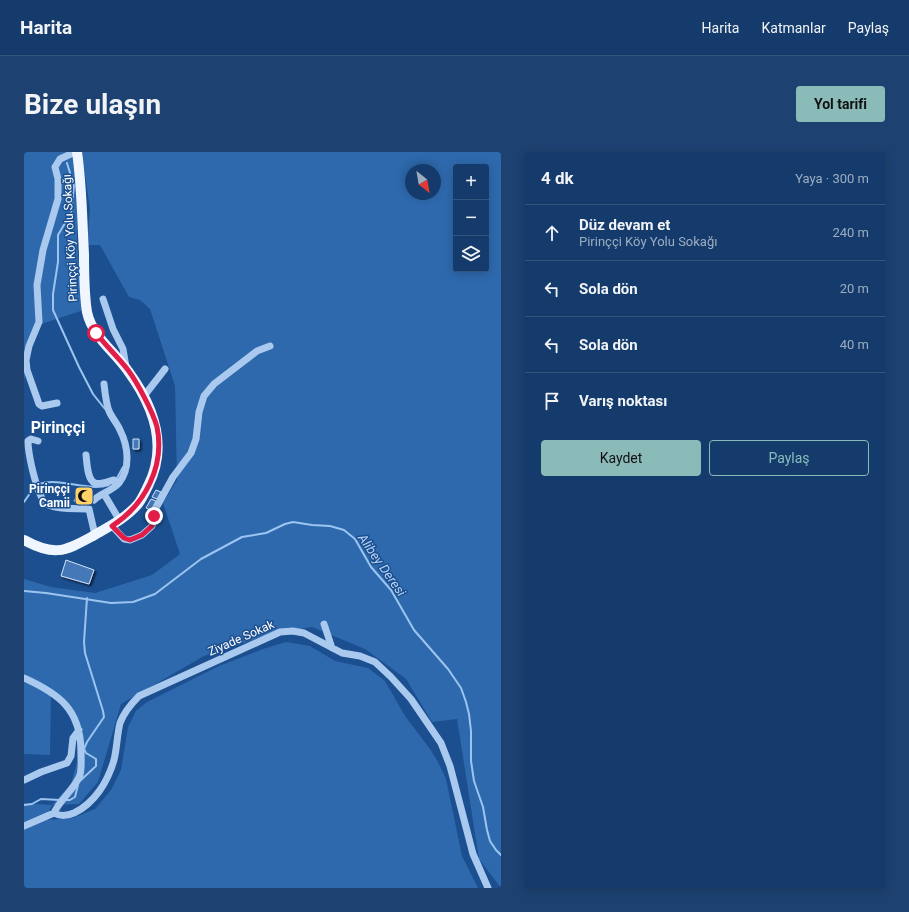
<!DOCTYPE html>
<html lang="tr">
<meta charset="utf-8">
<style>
:root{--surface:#143b6b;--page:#1d4271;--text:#f1f3f6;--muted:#9dadc1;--line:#33557e;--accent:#8bbbb9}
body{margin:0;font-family:Roboto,sans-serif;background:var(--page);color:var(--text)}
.controls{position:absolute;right:12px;top:12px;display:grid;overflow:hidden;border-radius:4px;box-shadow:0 2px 10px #0003}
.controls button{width:36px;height:36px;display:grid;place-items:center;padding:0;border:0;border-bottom:1px solid var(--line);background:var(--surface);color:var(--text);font:20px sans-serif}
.compass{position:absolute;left:381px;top:12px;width:36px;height:36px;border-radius:50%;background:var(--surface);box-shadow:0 2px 10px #0003;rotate:149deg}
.stop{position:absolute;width:12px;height:12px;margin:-9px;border:3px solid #e11d48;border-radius:50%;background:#fff}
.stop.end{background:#e11d48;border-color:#fff;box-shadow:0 1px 4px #0008}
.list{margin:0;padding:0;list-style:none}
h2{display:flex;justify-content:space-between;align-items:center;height:52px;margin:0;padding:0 16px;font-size:17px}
h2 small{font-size:13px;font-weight:400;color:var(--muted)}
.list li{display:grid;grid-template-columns:26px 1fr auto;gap:12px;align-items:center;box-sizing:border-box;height:56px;padding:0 16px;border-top:1px solid var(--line)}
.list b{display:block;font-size:15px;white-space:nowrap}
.list p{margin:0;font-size:13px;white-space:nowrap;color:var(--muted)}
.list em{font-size:13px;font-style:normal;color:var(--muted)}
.actions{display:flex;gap:8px;padding:12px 16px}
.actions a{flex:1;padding:9px 0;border:1px solid var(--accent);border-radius:4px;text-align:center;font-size:14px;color:var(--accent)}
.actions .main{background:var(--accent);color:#111}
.icon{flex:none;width:22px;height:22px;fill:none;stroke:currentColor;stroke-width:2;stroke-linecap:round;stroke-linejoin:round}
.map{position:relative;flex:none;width:477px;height:736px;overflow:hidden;border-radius:4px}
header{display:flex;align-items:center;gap:24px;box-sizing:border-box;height:56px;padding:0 20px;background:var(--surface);border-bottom:1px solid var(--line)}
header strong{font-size:19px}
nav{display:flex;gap:22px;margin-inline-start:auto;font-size:14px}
.intro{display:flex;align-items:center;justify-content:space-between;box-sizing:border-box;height:96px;padding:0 24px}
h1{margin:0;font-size:28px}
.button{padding:10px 18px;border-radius:4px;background:var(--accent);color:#111;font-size:14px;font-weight:700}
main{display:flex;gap:24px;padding:0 24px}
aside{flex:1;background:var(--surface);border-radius:4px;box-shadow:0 2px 10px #0003}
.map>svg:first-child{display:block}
.green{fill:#2e69ad;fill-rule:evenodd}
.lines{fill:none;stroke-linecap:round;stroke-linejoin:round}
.stream{stroke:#9cc4f0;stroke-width:2}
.building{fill:#4478b7;stroke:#cfe3fa;filter:url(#shadow)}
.minor{stroke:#a9c9ee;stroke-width:7}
.major{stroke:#f0f6ff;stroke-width:10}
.route{stroke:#e11d48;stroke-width:5}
.labels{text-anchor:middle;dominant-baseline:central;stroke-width:3;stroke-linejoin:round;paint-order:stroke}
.street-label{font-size:12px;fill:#fff;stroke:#1b4f8f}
.poi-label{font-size:12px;font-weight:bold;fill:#fff;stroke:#1b4f8f;text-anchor:end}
.water-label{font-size:13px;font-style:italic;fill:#b5d3f5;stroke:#1b4f8f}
.district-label{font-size:16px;font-weight:bold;fill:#fff;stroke:#1b4f8f}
</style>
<header>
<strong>Harita</strong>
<nav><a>Harita</a><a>Katmanlar</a><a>Paylaş</a></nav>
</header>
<div class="intro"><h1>Bize ulaşın</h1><a class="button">Yol tarifi</a></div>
<main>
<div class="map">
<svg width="477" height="736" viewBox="0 0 477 736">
<defs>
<filter id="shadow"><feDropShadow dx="2" dy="2" stdDeviation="1" flood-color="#0009"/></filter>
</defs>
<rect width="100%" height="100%" fill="#1b4f8f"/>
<path class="green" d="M0,0H49L54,32L53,93L60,158L11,174L0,229Z
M58,0H477V736L455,707L433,567L408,570L382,527L341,497L288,475L250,481L180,504L97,552L74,630L55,652L28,653L21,668L49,666L71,657L87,638L97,618L104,575L112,559L123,550L195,514L239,497L262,490L286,494L311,509L344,516L361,529L381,564L406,597L414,610L422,627L438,704L454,736H0V651L28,653L47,632L53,610V580L42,555L27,540L26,603L0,602V427L27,435L71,441L128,423L156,402L139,351L153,328L151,234L126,157L116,148L105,145L76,93H63L66,58ZM432,15H462V117H432ZM387,18H411V42H387Z"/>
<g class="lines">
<path class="stream" d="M43,11L50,34L47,61L34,83V110L29,142V158L55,215L69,242L81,257
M93,326L99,315
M15,332C37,325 64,340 85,333
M0,350L11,334
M0,439L22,441L87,451L109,450L131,442L177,407L218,385L242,381L261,372L269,370L288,373L306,374L320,378L331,387L347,415L367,438L390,478L424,517L437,536L442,550L445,562L447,579V609L450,629L459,655L463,678L466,689L472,698L477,703
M57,628L72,614V607L62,601L60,597L63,590L80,565L79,559L61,501L60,490L63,446
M42,648H46L51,645L54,633
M0,653L8,652L17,647L36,648"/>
</g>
<path class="building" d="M109,287H115V297H109Z
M56,336L68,343L61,355L50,349Z
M132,338L137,340L133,347L128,345Z
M127,347L132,349L127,358L122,356Z
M42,408L70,418L65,432L37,424Z"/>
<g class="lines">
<path class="minor" d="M79,147L89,177L99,197L102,215
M120,244L141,217
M33,251L18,254L15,252L3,218L2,208L5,194L15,170L13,133L19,98L34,47V27L31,15L36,7L51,0
M14,289L7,287L4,289C4,302 11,332 17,344C18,348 21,351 25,353C36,358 53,356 65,357
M62,303C63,310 63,328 71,331C76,333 85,329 90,328L93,333
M80,342L96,369
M70,348C77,341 88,339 95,331C107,316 104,294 96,278C93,271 88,266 85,259C82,251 81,241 80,232
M65,357L71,383
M88,374L100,387L106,388L118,383L128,374L132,356L149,325L167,301L172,287L175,260L180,244L190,232L233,199L246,194
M300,472L308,496
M0,526C35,542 56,557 57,598C57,606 58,615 56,623C51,637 36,647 30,661L0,674
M0,628L17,620L43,611L47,604L49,586L55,578
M30,661C37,665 43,664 50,661C71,651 84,629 90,608C93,596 93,583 96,571C100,560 107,552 115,544L256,480L269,479L280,481L318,501L336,504L351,510L367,525L387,547L417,591L426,614L449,702L464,736"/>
<path class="major" d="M0,388C29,404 40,400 67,385C84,375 101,367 114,352C118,347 121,340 124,334C145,293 129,253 104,219C90,199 68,184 63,160C60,141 60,121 60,102C58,68 58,34 53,0"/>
</g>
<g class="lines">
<path class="route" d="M72,181C82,194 94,205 104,218C113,230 129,260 133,275C141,314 121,353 88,374L100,386L106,388L118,383L128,374L130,364"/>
</g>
<defs>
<symbol id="mosque-square" viewBox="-11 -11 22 22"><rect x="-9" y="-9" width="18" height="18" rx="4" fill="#ffd166" stroke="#1b4f8f"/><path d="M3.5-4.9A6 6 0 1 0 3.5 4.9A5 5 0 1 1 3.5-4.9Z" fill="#111"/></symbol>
</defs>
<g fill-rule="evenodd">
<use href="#mosque-square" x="49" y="333" width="22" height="22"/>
</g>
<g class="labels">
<g class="street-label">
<text transform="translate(46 86) rotate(-93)">Pirinççi Köy Yolu Sokağı</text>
<text transform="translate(217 486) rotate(-24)">Ziyade Sokak</text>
</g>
<g class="poi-label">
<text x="46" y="337">Pirinççi<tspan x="46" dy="14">Camii</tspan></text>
</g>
<g class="water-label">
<text transform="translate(358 413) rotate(55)">Alibey Deresi</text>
</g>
<g class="district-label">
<text x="34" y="275">Pirinççi</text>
</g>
</g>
</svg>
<div class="controls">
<button>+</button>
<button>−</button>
<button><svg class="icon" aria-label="layers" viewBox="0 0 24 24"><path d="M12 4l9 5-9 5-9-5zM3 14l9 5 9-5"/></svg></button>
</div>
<svg class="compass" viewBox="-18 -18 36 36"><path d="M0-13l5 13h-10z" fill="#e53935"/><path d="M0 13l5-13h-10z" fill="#9dadc1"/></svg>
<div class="stop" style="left:72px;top:181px"></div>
<div class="stop end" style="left:130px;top:364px"></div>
</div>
<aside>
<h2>4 dk<small>Yaya · 300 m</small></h2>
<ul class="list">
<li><svg class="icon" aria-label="ahead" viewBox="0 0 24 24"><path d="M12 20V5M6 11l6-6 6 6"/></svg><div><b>Düz devam et</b><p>Pirinççi Köy Yolu Sokağı</p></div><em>240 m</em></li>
<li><svg class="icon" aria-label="left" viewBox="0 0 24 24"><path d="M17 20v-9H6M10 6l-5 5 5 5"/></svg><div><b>Sola dön</b></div><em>20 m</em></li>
<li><svg class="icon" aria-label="left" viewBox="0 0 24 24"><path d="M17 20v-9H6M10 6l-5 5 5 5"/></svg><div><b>Sola dön</b></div><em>40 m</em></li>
<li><svg class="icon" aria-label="arrive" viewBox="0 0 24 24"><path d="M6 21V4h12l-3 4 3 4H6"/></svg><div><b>Varış noktası</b></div></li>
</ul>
<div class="actions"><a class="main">Kaydet</a><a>Paylaş</a></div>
</aside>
</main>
